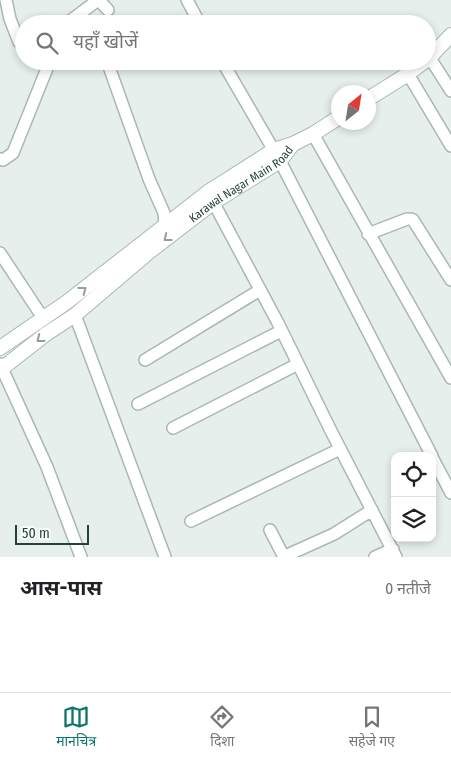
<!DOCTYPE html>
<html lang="hi">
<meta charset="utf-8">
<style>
:root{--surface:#fff;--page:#f6f6f6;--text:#202124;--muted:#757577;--line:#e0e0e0;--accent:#0f766e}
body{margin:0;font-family:"Fira Sans Condensed","Noto Sans Devanagari",sans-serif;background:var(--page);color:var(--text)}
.controls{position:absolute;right:15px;bottom:15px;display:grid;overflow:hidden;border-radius:10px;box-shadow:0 2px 8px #0003}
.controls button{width:45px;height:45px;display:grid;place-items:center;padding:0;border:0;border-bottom:1px solid var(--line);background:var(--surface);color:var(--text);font:25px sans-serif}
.compass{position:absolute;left:331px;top:85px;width:45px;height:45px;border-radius:50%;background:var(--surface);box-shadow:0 2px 8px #0003;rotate:30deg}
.scale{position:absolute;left:15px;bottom:12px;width:74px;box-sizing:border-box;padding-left:5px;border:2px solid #24423a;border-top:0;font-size:14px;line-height:18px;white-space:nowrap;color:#24423a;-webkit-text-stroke:4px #f7fbf9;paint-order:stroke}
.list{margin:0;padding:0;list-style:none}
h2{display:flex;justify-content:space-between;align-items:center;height:65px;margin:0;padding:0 20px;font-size:21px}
h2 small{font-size:16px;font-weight:400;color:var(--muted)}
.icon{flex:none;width:28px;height:28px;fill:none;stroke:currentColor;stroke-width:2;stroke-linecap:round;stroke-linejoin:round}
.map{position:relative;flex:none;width:451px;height:557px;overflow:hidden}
.search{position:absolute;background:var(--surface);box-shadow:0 2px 8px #0003;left:15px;right:15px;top:15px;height:55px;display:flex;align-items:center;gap:12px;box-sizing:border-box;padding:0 18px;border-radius:28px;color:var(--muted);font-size:19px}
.sheet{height:135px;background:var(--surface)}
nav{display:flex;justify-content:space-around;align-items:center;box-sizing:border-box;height:70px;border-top:1px solid var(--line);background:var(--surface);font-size:14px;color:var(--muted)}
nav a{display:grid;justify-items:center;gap:2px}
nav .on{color:var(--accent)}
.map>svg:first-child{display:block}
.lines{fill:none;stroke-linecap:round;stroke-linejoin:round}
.minor-casing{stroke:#a8b8b2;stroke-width:14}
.tertiary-casing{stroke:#a8b8b2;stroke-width:16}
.minor{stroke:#fff;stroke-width:11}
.tertiary{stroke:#fff;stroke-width:14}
.oneway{stroke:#92a09c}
.labels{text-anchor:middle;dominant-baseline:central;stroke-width:4;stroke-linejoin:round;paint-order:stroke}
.street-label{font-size:12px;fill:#24423a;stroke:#f7fbf9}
</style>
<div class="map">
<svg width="451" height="557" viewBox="0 0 451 557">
<rect width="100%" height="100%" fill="#e6efeb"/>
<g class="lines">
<defs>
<path id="minor" d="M6,0L10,19L19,42
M99,0L108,10
M187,0L200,24
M66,24L98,0
M430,58L451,91
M107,61L149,179L164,213L165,226
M222,61L280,161L432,456
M408,74L451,146
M313,134L451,378
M0,159L3,160L13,153L50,61
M210,196L278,323L330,429L396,557
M368,234L407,219H411L413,220L451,280
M0,253L43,318
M75,315L165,557
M145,360L260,290
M0,364L47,467L81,557
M138,404L281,331
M173,428L298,364
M432,457L451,493
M191,521L340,449
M270,530L284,557
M283,557L334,534L372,510
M375,557L393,549"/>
<g id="tertiary">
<path d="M427,60L451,35"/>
<path d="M368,99L408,74L425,61"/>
<path d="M0,348L67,302L208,192L274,150L293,144L313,134L338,118"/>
<path id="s1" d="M0,370L46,334L75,315L149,252L214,202L280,161L293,144"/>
</g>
</defs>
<use href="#minor" class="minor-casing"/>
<use href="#tertiary" class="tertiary-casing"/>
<use href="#minor" class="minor"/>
<use href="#tertiary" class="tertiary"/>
</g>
<defs><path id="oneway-chevron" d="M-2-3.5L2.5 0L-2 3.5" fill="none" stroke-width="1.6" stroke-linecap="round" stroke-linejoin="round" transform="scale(1.25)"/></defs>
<g class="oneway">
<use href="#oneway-chevron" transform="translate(167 238) rotate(142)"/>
<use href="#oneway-chevron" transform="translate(83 290) rotate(-38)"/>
<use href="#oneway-chevron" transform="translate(40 339) rotate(142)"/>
</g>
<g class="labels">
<g class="street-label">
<text stroke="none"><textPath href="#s1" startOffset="305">Karawal Nagar Main Road</textPath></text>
</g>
</g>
</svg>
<div class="controls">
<button><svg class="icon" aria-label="locate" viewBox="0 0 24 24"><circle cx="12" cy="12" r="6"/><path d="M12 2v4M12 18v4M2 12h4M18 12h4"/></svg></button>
<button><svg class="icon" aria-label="layers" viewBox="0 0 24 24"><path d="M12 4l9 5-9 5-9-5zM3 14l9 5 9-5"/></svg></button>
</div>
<svg class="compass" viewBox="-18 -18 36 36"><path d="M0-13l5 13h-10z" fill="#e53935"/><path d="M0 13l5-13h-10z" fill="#757577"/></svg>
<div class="scale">50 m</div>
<div class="search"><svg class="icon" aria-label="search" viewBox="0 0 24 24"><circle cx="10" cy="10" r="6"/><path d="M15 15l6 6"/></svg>यहाँ खोजें</div>
</div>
<section class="sheet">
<h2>आस-पास<small>0 नतीजे</small></h2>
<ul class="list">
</ul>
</section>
<nav>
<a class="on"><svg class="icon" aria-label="map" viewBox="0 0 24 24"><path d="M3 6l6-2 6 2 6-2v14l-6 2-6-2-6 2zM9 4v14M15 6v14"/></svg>मानचित्र</a>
<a><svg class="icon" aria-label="directions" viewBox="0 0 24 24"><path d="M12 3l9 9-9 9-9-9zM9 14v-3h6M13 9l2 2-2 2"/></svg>दिशा</a>
<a><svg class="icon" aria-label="saved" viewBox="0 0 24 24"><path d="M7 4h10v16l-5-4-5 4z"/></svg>सहेजे गए</a>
</nav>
